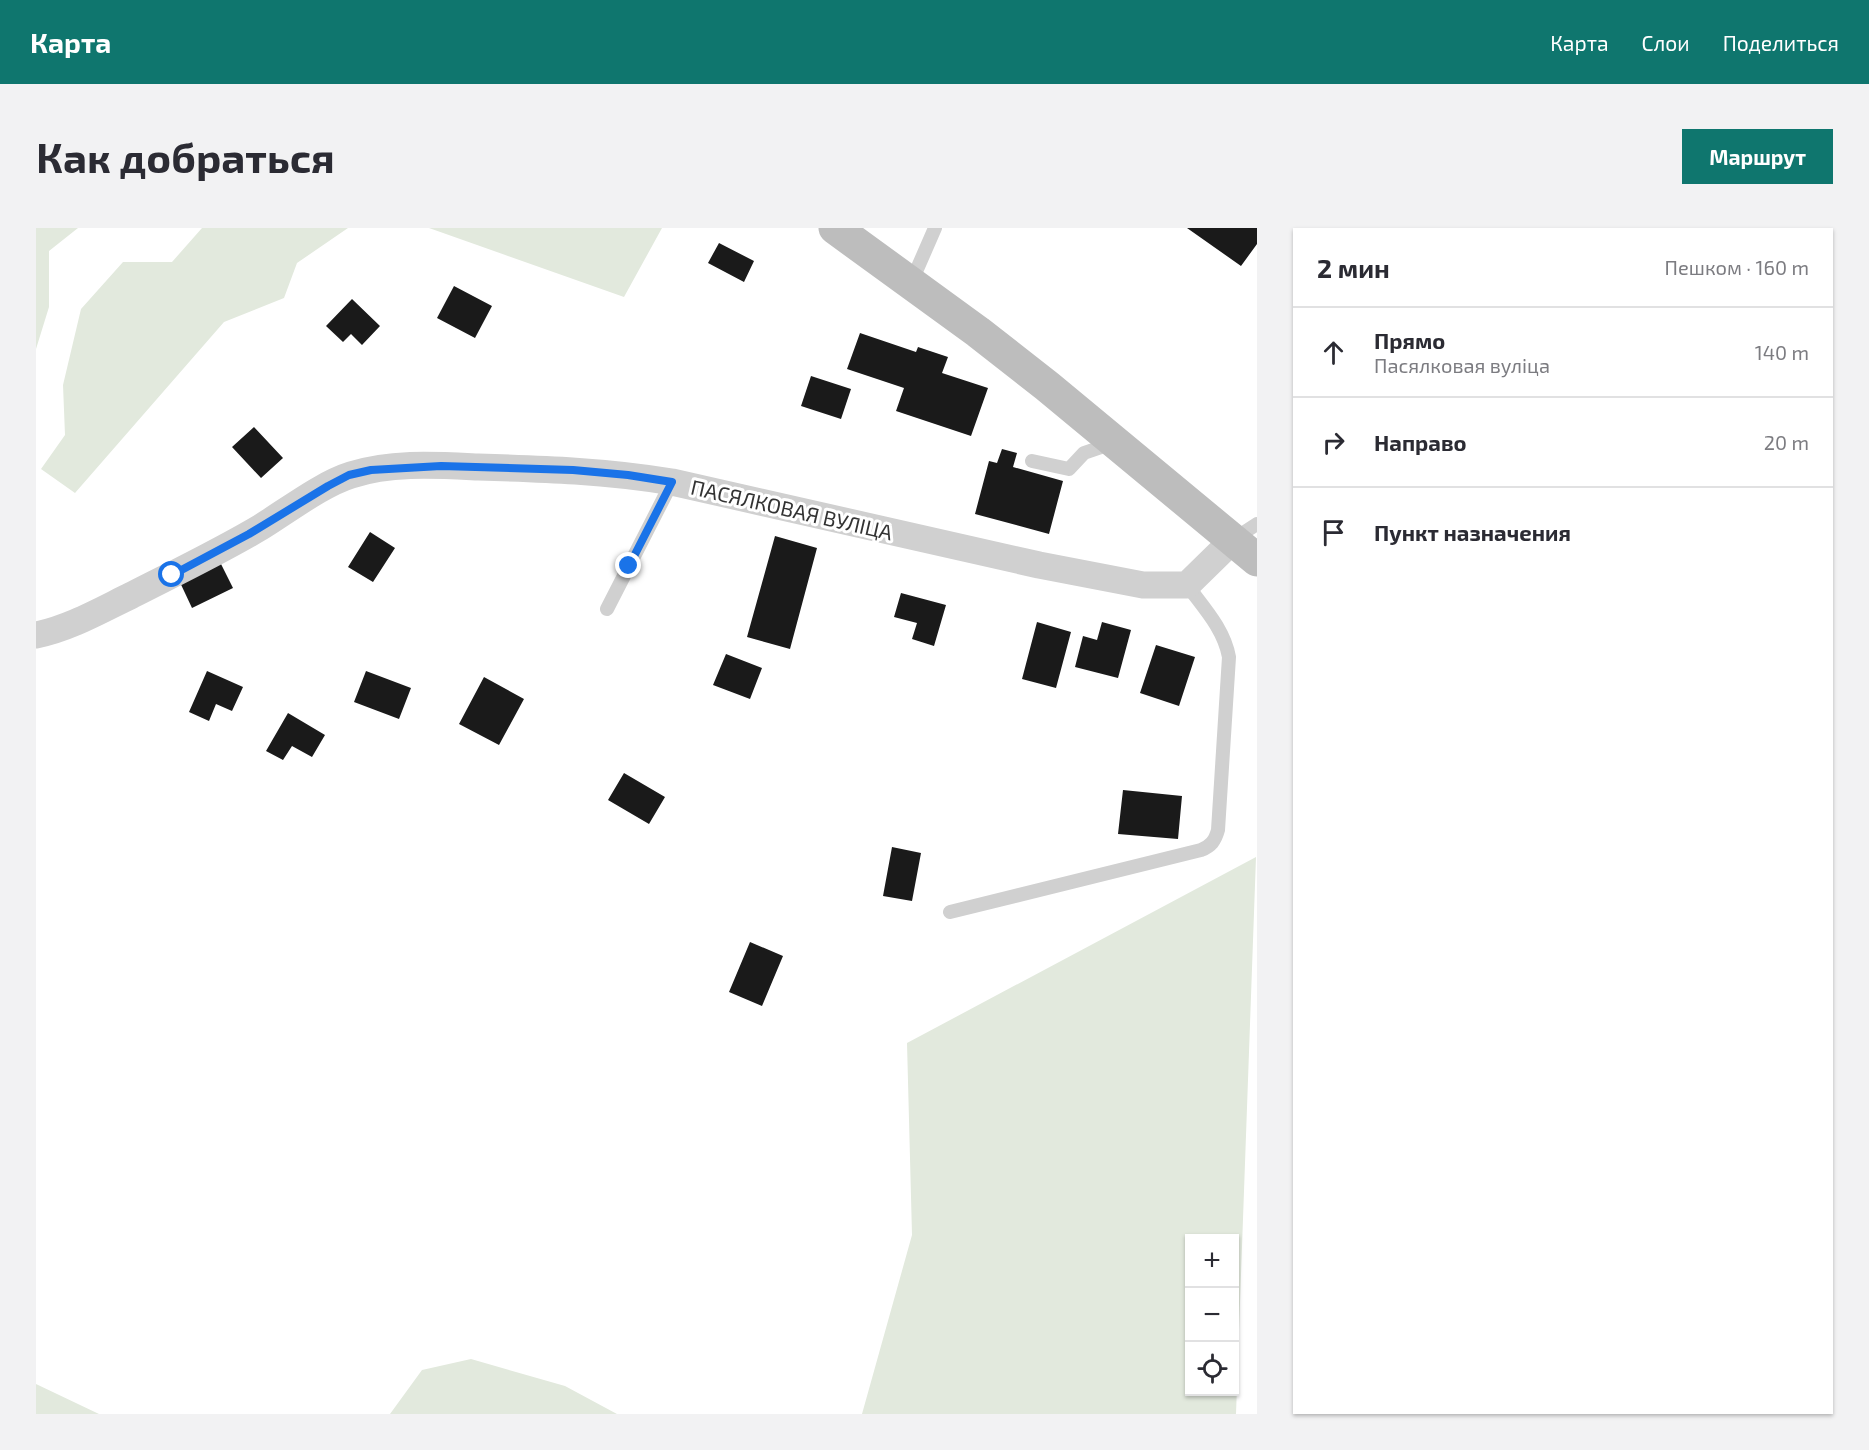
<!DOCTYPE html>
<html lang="ru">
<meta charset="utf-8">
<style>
:root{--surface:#fff;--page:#f2f2f3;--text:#2b2b33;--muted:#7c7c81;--line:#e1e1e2;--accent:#0f766e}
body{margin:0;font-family:"Exo 2",sans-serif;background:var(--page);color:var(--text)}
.controls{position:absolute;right:18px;bottom:18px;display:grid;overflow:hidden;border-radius:0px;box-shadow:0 2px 4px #0004}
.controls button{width:54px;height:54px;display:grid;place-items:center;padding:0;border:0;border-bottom:2px solid var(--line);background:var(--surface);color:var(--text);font:30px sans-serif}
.stop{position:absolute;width:18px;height:18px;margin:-14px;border:4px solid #1a73e8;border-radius:50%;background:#fff}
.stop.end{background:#1a73e8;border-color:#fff;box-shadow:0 2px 6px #0008}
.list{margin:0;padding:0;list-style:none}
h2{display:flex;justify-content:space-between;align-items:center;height:78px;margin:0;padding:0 24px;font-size:26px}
h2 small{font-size:20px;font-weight:400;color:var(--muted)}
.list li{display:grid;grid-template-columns:39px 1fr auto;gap:18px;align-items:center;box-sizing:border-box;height:90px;padding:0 24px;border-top:2px solid var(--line)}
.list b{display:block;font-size:22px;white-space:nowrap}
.list p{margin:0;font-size:20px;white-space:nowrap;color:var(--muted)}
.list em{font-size:20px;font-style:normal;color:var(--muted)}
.icon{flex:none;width:33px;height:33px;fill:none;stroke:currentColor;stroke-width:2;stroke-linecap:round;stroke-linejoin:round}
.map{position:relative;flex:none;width:1221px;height:1186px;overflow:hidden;border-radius:0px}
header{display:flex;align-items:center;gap:36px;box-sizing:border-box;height:84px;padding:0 30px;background:var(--accent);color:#fff}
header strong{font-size:28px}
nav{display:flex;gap:33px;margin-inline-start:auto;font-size:21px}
.intro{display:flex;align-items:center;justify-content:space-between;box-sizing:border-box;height:144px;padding:0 36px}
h1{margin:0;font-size:42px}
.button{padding:15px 27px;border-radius:0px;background:var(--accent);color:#fff;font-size:21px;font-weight:700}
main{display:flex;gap:36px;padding:0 36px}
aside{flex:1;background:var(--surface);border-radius:0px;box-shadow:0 2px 4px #0004}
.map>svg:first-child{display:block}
.green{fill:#e2e9dd;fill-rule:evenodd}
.building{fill:#1a1a1a}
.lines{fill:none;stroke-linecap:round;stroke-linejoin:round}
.lane{stroke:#d0d0d0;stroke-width:14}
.street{stroke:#d0d0d0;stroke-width:27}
.secondary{stroke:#bdbdbd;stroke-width:33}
.route{stroke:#1a73e8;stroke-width:8}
.labels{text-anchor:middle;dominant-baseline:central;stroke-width:6;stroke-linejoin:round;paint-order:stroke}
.street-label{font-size:21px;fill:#333;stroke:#fff}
</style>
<header>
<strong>Карта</strong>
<nav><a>Карта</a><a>Слои</a><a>Поделиться</a></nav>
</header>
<div class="intro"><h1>Как добраться</h1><a class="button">Маршрут</a></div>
<main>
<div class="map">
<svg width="1221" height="1186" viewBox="0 0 1221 1186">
<rect width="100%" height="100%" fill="#fff"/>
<path class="green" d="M0,0H42L13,23V79L0,121Z
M166,0H312L261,35L248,70L188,94L39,265L5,241L29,207L27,157L45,81L87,34H136Z
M393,0H626L588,69Z
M1220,629L1200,1186H826L876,1007L871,815ZM1154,1010H1198V1164H1154Z
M435,1131L529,1158L581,1186H354L386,1142Z
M0,1156L63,1186H0Z"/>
<path class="building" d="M1151,0H1221V16L1205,38Z
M683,15L718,33L708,54L672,35Z
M418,58L456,78L439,110L401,90Z
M316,71L344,98L326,117L315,106L307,114L290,98Z
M824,105L880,124L882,119L912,129L906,145L952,160L935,208L860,183L868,160L811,141Z
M775,148L815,161L805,191L765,178Z
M218,199L247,230L225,250L196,219Z
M966,221L981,225L977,239L1027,253L1013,306L939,286L953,233L961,235Z
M334,304L359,320L337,354L312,339Z
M739,308L781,320L754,421L711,409Z
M181,328L197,360L156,380L141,348Z
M865,365L910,377L898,418L876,411L881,395L858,389Z
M1001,394L1035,404L1020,460L986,451Z
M1066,394L1095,402L1082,450L1039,439L1047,408L1061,412Z
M1120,417L1159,429L1143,478L1104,465Z
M690,426L726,440L714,471L677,457Z
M171,443L207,459L196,483L180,476L173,493L153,484Z
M330,443L375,460L363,491L318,474Z
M448,449L488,471L463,517L423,496Z
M252,485L289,507L276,529L256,518L247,532L230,523Z
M588,545L629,569L613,596L572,572Z
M1087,562L1146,568L1142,611L1082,606Z
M856,619L885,625L876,673L847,668Z
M714,714L747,728L726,778L693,764Z"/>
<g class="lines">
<path class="lane" d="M875,55L899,0
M996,233L1033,241L1048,225L1077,215
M1198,311L1221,296
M571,381L636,254
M914,684L1165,622C1175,618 1179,613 1182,602L1193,429C1188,401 1168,380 1151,357"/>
<path class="street" d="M0,407C34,400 65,382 96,367C139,345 183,324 225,299C251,283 286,256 315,247C355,234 400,237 442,239C509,241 570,243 636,254L1003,337L1107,357H1151L1198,311"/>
<path class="secondary" d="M799,0L942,104L1011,158L1221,332"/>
</g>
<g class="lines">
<path class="route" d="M136,347L213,306L292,258L313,247L335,242L405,238L537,242L592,247L636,254L593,338"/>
</g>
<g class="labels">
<g class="street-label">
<text transform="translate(756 281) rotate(13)">ПАСЯЛКОВАЯ ВУЛІЦА</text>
</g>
</g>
</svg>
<div class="controls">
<button>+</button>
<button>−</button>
<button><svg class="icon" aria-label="locate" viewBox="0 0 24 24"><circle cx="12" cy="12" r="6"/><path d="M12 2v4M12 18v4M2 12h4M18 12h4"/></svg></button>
</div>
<div class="stop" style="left:136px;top:347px"></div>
<div class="stop end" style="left:593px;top:338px"></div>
</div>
<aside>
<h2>2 мин<small>Пешком · 160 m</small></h2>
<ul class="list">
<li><svg class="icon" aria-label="ahead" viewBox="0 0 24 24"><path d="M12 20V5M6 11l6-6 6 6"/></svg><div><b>Прямо</b><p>Пасялковая вуліца</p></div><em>140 m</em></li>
<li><svg class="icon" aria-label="right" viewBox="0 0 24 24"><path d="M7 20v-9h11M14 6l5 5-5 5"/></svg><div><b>Направо</b></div><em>20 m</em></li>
<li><svg class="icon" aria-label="arrive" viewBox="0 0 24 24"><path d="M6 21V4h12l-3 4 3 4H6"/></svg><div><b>Пункт назначения</b></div></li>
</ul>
</aside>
</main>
